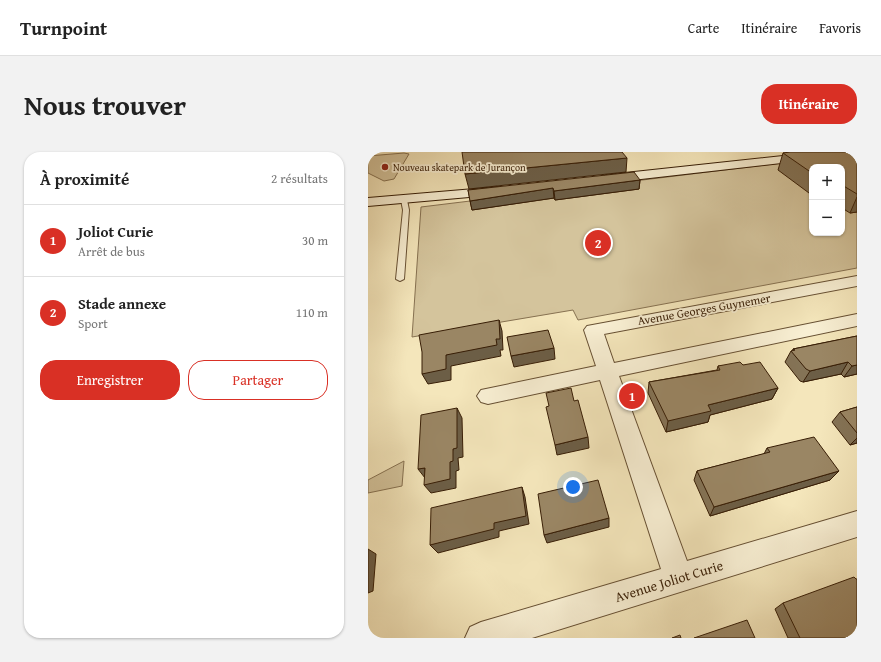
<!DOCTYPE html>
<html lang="fr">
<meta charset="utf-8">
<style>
:root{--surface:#fff;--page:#f2f2f2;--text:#222;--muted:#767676;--line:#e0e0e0;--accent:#d93025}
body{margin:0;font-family:"Gentium Book Plus",serif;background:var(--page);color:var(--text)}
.controls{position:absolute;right:12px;top:12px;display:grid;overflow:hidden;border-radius:8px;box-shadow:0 1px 3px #0004}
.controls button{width:36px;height:36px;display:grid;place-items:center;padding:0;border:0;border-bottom:1px solid var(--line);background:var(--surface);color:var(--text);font:20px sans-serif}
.you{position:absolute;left:205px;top:335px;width:14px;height:14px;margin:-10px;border:3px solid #fff;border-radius:50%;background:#1a73e8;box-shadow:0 0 0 6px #1a73e833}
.badge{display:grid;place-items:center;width:26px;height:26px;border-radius:50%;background:var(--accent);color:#fff;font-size:13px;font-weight:700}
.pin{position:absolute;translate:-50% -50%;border:2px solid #fff;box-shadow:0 1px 4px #0006}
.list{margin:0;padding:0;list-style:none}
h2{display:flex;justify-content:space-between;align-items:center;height:52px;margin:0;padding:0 16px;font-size:17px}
h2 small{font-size:13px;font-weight:400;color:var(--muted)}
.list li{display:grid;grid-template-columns:26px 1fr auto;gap:12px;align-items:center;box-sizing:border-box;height:72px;padding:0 16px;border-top:1px solid var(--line)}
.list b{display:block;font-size:15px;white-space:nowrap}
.list p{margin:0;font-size:13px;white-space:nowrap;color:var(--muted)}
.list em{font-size:13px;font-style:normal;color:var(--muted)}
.actions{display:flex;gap:8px;padding:12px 16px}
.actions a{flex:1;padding:9px 0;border:1px solid var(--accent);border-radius:16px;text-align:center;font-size:14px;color:var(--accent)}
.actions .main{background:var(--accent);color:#fff}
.map{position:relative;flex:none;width:489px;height:486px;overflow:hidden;border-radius:16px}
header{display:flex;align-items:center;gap:24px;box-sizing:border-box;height:56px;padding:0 20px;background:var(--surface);border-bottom:1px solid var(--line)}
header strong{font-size:19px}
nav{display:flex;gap:22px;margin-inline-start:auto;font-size:14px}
.intro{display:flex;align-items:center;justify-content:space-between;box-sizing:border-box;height:96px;padding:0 24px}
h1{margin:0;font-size:28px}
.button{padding:10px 18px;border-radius:16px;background:var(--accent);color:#fff;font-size:14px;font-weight:700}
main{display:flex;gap:24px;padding:0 24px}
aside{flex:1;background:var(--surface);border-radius:16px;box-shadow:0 1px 3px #0004}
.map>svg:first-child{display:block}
.green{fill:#d4c49c;stroke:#867151;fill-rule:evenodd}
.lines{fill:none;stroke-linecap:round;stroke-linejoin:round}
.service-casing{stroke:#675033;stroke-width:2}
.minor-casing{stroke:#675033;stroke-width:2}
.secondary-casing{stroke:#381e06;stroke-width:2}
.service{fill:#f8efd3;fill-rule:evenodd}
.minor{fill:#f8efd3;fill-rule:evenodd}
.secondary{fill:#f8efd3;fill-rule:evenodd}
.wall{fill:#847356;stroke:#381e06}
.shaded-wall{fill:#6c5e46;stroke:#381e06}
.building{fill:#9a8664;stroke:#381e06}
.poi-dot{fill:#8f2418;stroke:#f8efd3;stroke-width:1.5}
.labels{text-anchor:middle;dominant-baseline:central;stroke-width:3.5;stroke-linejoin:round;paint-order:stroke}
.far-poi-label{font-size:10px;fill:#381e06;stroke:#f8efd3;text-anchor:start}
.street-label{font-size:12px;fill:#381e06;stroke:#f8efd3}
.near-street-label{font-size:14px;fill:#381e06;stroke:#f8efd3}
</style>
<header>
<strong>Turnpoint</strong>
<nav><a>Carte</a><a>Itinéraire</a><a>Favoris</a></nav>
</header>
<div class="intro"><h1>Nous trouver</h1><a class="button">Itinéraire</a></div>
<main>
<aside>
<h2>À proximité<small>2 résultats</small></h2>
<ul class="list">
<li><span class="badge">1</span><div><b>Joliot Curie</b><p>Arrêt de bus</p></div><em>30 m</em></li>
<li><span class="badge">2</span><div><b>Stade annexe</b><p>Sport</p></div><em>110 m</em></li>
</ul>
<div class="actions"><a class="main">Enregistrer</a><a>Partager</a></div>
</aside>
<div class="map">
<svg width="489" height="486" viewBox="0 0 489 486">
<rect width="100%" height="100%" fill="#f4e6bb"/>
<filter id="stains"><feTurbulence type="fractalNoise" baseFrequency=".005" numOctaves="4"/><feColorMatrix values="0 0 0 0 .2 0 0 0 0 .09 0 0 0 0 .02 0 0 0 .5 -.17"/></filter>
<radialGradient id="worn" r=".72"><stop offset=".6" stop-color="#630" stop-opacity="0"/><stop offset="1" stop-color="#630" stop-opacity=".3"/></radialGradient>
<path class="green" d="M36,1L41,2L26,27L16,29L0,21V4Z
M455,6L489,7V116L210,168L205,158L44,185L53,55ZM444,15H474V81H444Z
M36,309L34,334L0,341V328Z"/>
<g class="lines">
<defs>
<path id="service" d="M36,46L39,48L41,58L36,127L32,129L28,127L35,58L33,48Z"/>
<path id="minor" d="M489,124V134L236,182L246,211L489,162V174L251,224L319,409L489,359V385L164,486H97L102,475L113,470L293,417L232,228L120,252L113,250L109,244L113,238L228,214L216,178L219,174Z"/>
<path id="secondary" d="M452,0H489L483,3L238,31L232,27L238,23Z
M130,35L136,39L135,42L0,54V46Z"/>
</defs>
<use href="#service" class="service-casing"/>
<use href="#minor" class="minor-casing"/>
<use href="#secondary" class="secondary-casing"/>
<use href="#service" class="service"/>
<use href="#minor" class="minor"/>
<use href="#secondary" class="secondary"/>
</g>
<path class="wall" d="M489,0V60L482,61L474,56V15H444V42L441,41L410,18L415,1Z
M272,28L271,37L187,48L186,46L104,58L100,38Z
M489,184V222L476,225L473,222L435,230L432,229L417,210L423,199H424L425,197Z
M375,213L410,236L404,247L342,263L340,270L298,280L280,241L281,230L349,218L350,214Z
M489,255V291L482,293L464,270L472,260Z
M399,296L462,328L342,364L326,328L329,319L396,302Z
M415,451L482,486H420L407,457Z"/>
<path class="shaded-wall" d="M259,6L258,20L101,37L97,22Z
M272,28L271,37L187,48L186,39Z
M185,36L186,46L104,58L102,49Z
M489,45V60L482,61Z
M131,168L134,179L135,198H132L133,204L83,214V228L60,232L54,222L78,203L128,187Z
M186,196L187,207L146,215L143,204Z
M480,210L473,222L435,230L442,219Z
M489,213V222L476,225L484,214Z
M410,236L404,247L342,263L340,270L298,280L300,269L340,253Z
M89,256L94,266L95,305L90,306L91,318L88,319V336L63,341L56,333L82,310L85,297Z
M220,285L221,296L189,303L187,293Z
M489,286V291L482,293Z
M57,316V326L50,317Z
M471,319L462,328L342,364L346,355Z
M154,335L157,345L161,372L131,379V385L70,401L62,393L126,371Z
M241,366V375L179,391L176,383Z
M0,397L8,402L5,439L0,441Z"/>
<path class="building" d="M94,0H254L259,6L97,22Z
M422,0H489V42L474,33V15H444V21L415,1Z
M266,20L272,28L186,39L185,36L102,49L100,38Z
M131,168L132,187H128L129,193L78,203V217L54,222V200L51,183Z
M180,178L186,196L143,204L139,185Z
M489,184V213L484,214L480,210L442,219L438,217L423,199L427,198L425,197Z
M372,210L375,213L392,210L410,236L340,253L343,259L300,269L281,230L352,218L350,214Z
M203,236L206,249L210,248L220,285L187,293L178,255L181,254L178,241Z
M489,255V281L472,260Z
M89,256V296L85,297V309L82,310V327L56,333L57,316L50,317L53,263Z
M446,285L471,319L346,355L329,319L402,300L399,296Z
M230,328L241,366L176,383L170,342Z
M154,335L158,364L126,371V377L62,393L63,356Z
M486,425L488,427H489V483L482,486H432L415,451Z
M379,468L387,486H326Z
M312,483L313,486H304Z"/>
<circle class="poi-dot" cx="17" cy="15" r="4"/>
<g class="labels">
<g class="far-poi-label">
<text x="25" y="15">Nouveau skatepark de Jurançon</text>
</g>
<g class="street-label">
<text transform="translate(336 157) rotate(-10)">Avenue Georges Guynemer</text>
</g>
<g class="near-street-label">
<text transform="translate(301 429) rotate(-17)">Avenue Joliot Curie</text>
</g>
</g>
<rect width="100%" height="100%" filter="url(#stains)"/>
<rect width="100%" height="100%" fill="url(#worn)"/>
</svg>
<div class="controls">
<button>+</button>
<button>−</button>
</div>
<div class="you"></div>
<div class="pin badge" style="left:264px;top:244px">1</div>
<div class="pin badge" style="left:230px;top:91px">2</div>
</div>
</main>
